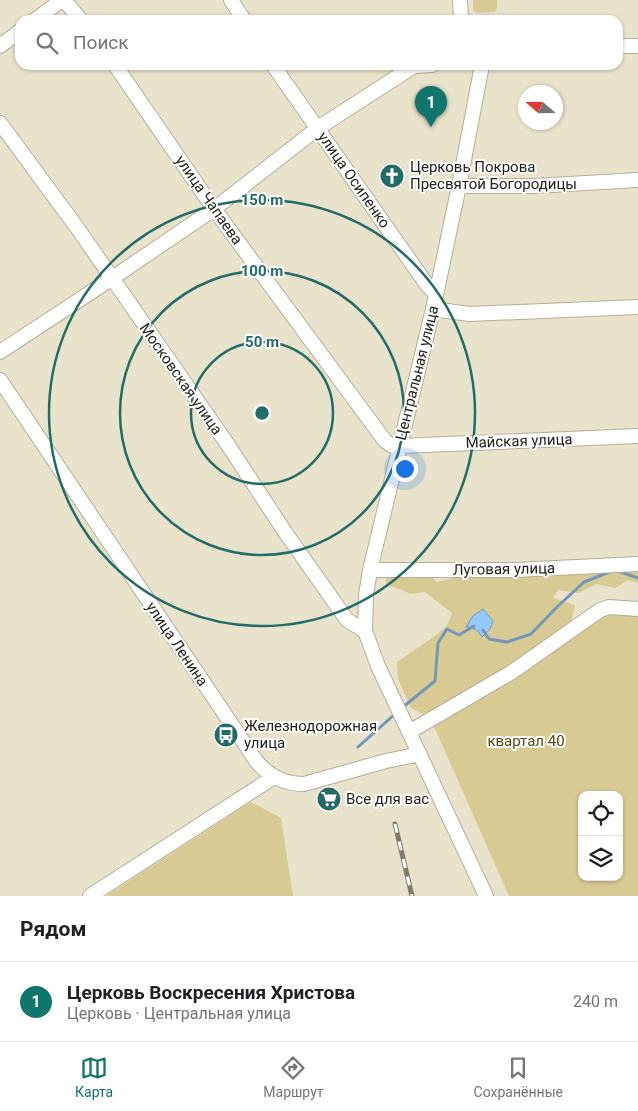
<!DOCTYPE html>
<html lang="ru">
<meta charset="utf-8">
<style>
:root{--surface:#fff;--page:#f6f6f6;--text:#202124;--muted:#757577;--line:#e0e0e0;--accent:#0f766e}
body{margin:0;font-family:Roboto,sans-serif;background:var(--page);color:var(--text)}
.controls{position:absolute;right:15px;bottom:15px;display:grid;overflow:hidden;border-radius:10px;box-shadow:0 1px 4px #0004}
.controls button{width:45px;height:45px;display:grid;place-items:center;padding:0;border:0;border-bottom:1px solid var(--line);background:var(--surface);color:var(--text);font:25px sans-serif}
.compass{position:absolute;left:518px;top:85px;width:45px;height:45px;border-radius:50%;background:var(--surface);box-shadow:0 1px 4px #0004;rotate:290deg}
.you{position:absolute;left:404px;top:468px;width:18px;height:18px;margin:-12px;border:4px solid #fff;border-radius:50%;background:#1a73e8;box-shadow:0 0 0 8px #1a73e833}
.badge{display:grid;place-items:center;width:32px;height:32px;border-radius:50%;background:var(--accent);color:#fff;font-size:16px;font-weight:700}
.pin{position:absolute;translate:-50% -41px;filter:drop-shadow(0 1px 2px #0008)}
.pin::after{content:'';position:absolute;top:26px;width:18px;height:15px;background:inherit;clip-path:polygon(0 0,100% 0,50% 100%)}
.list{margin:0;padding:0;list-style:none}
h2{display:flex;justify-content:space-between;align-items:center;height:65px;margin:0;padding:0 20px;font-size:21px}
h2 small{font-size:16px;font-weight:400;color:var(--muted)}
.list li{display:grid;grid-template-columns:32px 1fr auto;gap:15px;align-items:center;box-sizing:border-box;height:80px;padding:0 20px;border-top:1px solid var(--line)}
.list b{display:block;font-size:19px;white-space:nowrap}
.list p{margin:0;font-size:16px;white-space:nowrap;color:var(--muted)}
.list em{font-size:16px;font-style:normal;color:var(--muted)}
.icon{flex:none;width:28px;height:28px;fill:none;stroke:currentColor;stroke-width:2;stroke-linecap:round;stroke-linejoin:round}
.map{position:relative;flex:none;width:638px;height:896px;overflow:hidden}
.search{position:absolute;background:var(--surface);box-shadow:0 1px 4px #0004;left:15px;right:15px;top:15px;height:55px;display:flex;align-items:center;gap:12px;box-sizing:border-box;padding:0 18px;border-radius:15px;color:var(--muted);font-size:19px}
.sheet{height:145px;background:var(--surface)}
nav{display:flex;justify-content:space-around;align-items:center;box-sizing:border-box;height:70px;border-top:1px solid var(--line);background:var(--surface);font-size:14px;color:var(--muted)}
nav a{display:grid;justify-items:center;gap:2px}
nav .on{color:var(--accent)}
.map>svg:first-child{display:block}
.green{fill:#d7ca93;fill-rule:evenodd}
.water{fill:#95c8ff;stroke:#7396ba}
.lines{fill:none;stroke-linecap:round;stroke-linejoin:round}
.stream{stroke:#7396ba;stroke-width:3}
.minor-casing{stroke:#b4af97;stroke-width:16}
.minor{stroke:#fff;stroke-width:14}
.rail-casing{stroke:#7f7c6c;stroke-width:5}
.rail{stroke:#fff;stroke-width:3;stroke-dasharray:9;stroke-linecap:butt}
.ring{fill:none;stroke:#226c67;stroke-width:2.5}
.labels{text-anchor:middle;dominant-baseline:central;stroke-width:4;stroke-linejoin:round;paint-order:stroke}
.poi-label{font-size:15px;fill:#242219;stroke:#fff;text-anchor:start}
.street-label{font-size:15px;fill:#242219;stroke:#fff}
.park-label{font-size:15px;fill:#564911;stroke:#fff}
.centre{fill:#226c67;stroke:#fff;stroke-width:2.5}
.ring-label{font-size:15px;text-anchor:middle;font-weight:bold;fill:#226c67;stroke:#fff;stroke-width:4;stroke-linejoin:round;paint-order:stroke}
</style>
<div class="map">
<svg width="638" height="896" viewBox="0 0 638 896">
<rect width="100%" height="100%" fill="#e9e3cb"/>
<path class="green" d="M473,0H497V9L494,12L476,13L473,9Z
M638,561V583L628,580L615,588L597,584L578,593L558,590L553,598L575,605L571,623L638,605V896H509L429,715L427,716L411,708L398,679L397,662L432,638L447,626L452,613L425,592L411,594L386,584L387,565L421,567L437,582L463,576ZM582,795H619V877H582Z
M251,802L281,818L293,896H106Z"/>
<path class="water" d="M483,609L493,621L490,629L482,637C478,630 474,627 466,627L473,616Z"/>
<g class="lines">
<path class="stream" d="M618,571L638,578
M483,630L489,639L507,642L531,634L557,607L584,582L612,571
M403,707L435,681L438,643L447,629L459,635L474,626
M358,747L395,714"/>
<defs>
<path id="minor" d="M64,0L81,20
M231,0L244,20
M460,0L461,20
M35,20L62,0
M0,46L20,31
M618,46H638
M115,65L214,209L385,441L391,445L400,446L638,436
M273,65L427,285L436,294
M482,65L459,186L433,309L370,570L366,595L365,631L378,666L486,896
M0,123L78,229L226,442L285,532L347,620L365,631
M459,186H534L638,180
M433,309L469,314L638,307
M0,352L111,279L214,209L318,128L414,66L432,65
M0,380L257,762C269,776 285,784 304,784L386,761L420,754
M370,570H515L638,564
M409,732L512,672L600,610L609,607L638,609
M90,896L274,777"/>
</defs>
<use href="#minor" class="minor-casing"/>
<use href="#minor" class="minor"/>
<defs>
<path id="rail" d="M395,824L412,896"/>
</defs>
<use href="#rail" class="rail-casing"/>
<use href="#rail" class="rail"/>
</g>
<g class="ring">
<circle cx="262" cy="413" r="71"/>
<circle cx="262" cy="413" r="142"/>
<circle cx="262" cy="413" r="213"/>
</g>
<defs>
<symbol id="church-disc" viewBox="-11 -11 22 22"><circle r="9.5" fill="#226c67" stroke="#fff"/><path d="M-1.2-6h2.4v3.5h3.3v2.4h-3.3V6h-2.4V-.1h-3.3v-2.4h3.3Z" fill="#fff"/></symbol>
<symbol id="bus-disc" viewBox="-11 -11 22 22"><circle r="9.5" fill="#226c67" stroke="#fff"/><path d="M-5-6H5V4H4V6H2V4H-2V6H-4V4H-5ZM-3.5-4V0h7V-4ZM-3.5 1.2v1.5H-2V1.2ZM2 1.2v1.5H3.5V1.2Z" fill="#fff"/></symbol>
<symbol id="supermarket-disc" viewBox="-11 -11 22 22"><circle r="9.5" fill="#226c67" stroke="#fff"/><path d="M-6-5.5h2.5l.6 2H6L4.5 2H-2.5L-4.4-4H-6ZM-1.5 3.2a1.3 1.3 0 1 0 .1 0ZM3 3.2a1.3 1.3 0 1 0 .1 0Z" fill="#fff"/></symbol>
</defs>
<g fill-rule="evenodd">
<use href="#church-disc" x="378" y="162" width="28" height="28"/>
<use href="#bus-disc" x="212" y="721" width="28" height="28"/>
<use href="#supermarket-disc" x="315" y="785" width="28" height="28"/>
</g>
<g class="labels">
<g class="poi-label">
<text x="410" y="167">Церковь Покрова<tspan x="410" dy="17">Пресвятой Богородицы</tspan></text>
<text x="244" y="726">Железнодорожная<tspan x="244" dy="17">улица</tspan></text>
<text x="346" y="799">Все для вас</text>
</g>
<g class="street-label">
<text transform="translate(354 180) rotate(55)">улица Осипенко</text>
<text transform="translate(209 200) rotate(55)">улица Чапаева</text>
<text transform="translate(417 373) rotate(-76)">Центральная улица</text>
<text transform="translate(181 379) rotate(55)">Московская улица</text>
<text transform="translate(519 441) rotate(-2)">Майская улица</text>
<text transform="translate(504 569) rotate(-1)">Луговая улица</text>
<text transform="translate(177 644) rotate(56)">улица Ленина</text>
</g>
<g class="park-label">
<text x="526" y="741">квартал 40</text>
</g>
</g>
<circle cx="262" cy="413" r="8" class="centre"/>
<g class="ring-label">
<text x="262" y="205">150 m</text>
<text x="262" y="276">100 m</text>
<text x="262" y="347">50 m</text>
</g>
</svg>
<div class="controls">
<button><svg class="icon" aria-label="locate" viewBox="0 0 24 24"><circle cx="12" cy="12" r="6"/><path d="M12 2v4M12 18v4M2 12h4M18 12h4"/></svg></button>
<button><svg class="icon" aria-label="layers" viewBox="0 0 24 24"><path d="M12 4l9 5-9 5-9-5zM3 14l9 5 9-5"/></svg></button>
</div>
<svg class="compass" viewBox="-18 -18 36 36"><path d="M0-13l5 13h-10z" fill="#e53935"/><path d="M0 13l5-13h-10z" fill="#757577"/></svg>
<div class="you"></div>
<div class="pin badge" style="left:431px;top:127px">1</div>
<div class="search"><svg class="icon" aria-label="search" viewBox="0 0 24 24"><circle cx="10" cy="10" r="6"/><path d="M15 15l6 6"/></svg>Поиск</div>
</div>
<section class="sheet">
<h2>Рядом<small></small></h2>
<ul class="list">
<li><span class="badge">1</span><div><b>Церковь Воскресения Христова</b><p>Церковь · Центральная улица</p></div><em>240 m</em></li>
</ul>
</section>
<nav>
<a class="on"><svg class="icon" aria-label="map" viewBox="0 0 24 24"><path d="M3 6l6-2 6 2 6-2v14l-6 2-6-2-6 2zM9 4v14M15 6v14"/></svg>Карта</a>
<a><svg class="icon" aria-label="directions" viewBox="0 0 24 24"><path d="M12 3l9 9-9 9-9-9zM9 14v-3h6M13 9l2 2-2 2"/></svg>Маршрут</a>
<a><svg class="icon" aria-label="saved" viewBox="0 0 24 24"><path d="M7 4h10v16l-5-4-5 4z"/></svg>Сохранённые</a>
</nav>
